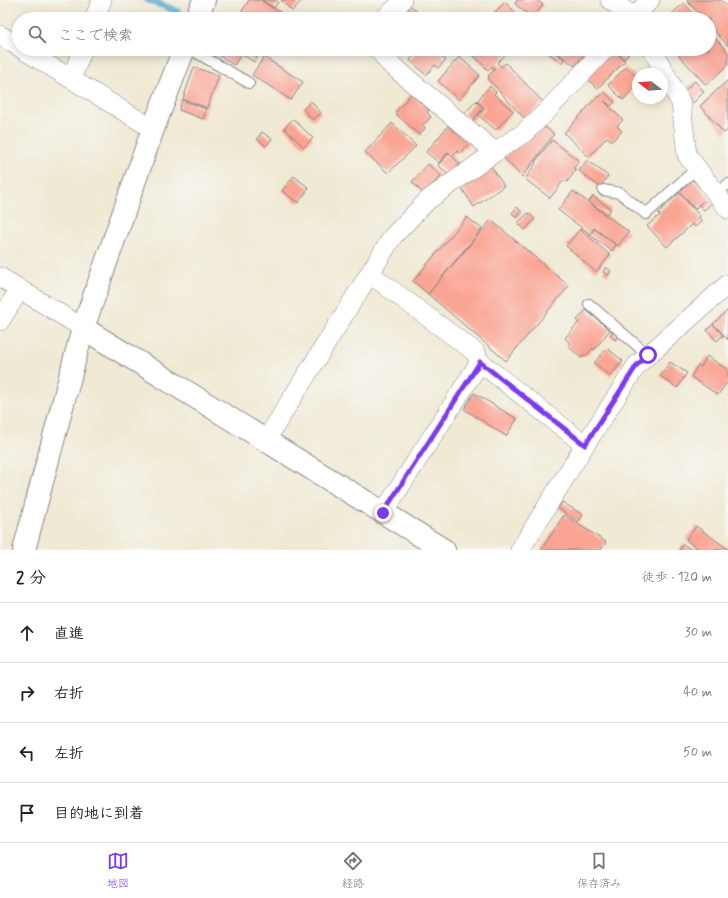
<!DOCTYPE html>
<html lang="ja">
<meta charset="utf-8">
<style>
:root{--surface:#fff;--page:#f2f2f2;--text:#222;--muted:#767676;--line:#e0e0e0;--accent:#7c3aed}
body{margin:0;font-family:Mynerve,"Klee One",sans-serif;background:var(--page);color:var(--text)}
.compass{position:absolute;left:632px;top:68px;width:36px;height:36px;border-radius:50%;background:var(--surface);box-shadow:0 2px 10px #0003;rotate:287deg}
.stop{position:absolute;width:12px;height:12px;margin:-9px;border:3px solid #7c3aed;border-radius:50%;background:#fff}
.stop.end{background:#7c3aed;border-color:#fff;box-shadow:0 1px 4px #0008}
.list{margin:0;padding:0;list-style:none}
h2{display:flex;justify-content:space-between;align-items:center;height:52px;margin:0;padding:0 16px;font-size:17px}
h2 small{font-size:13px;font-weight:400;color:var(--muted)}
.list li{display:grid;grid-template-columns:26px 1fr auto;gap:12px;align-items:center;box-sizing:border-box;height:60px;padding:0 16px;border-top:1px solid var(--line)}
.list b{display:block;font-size:15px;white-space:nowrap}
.list em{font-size:13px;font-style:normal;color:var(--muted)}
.icon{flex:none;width:22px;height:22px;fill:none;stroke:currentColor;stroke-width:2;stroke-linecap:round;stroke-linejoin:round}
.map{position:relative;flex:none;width:728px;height:550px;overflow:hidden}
.search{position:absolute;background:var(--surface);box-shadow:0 2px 10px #0003;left:12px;right:12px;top:12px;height:44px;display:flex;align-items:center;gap:10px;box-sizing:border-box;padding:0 14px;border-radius:22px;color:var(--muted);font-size:15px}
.sheet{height:292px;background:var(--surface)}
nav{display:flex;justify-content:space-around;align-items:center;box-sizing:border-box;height:56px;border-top:1px solid var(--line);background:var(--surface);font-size:11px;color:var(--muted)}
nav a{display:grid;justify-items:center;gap:2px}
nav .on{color:var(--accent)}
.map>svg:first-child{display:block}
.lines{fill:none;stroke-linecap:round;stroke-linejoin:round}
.stream{stroke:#59add5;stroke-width:7}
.building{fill:#faa594}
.lane-casing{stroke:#898687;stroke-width:12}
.street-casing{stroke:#898687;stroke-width:20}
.secondary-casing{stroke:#898687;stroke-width:24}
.lane{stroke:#fff;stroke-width:10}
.street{stroke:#fff;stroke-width:19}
.secondary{stroke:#fff;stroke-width:22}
.route{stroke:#7c3aed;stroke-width:5}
</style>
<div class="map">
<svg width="728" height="550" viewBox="0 0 728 550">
<rect width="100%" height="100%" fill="#f6f6f2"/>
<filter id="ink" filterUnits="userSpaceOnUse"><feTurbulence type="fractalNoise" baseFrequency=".025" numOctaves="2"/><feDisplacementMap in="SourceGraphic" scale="8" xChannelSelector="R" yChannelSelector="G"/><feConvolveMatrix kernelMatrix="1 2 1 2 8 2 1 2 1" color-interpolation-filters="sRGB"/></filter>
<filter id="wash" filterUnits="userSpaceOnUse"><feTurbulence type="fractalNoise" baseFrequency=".012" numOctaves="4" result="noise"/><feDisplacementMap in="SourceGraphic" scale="16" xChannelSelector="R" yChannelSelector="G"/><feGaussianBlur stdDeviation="0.9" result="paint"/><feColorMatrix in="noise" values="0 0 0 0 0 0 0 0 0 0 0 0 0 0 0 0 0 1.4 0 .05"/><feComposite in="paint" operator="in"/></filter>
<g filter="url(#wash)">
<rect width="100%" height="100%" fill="#f0e9d3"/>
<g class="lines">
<path class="stream" d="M148,0L177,11"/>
</g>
<g id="blocks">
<path class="building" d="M249,0H260L284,15L281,19H237Z
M262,0H274L278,2L274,8Z
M281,0H302L292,11Z
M517,0H537L543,5L533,18L515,4Z
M688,0H721L728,8V46L709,25V19H704L687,1Z
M505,2L522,19H488Z
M684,3L698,19H666Z
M410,5L419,13L417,14L423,19H398Z
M709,31L728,52V65L706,85L673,49H709Z
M220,49H232L241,55L234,65L217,54Z
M234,49H262L254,62Z
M420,49H449L442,57L446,60L438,68L435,65L426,75L410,60Z
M467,49H511L497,63L501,67L506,63L543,102L525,119L488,79L490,78L488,76L495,69L493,67H491L488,70Z
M547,49H551L564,59L562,63L545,51Z
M552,49H580L585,53L575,66Z
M614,49H633L624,59Z
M613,50L625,61L597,89L586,77Z
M264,57L303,82L291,100L252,75Z
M459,57L480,75L459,100L438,81Z
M194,67L219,76L207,108L183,99Z
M626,67L638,79V84L623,100L608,85Z
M728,80V130L724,133L700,106Z
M695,81L704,92L693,103L683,92Z
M490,86L496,92L494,94L513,111L496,130L478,115L485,108L477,101Z
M604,92L615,102L611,106L604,101L623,120L617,126L622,131L612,141L607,137L589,157L564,133L598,96L600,97Z
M411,94L429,110L427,112L431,117L423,125L425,128L419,135L395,113Z
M182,100L206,109L203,119L179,110Z
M311,101L321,113L313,120L303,109Z
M476,101L483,108L472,121L464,114Z
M293,119L313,138L304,147L284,128Z
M392,123L416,146L388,173L365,152Z
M448,126L469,143L460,153L457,151L453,156L448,152L439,163L426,152Z
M545,127L554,134L522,177L503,157Z
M262,132L272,139L266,146L257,139Z
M552,140L579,161L574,168L576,170L567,182L564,180L550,198L525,179L536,163L535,162Z
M449,153L460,164L449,175L438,165Z
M587,160L608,176L600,187L579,171Z
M428,164L441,176L424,194L412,182Z
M491,166L504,186L474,207L461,187Z
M294,176L309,188L298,203L282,191Z
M692,179L713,202L704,210L699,205L703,201L695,209L679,191Z
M573,191L629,232L618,246L594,228L590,234L558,210Z
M679,193L700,216L699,218L702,221L695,227L692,224L667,247L647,226L660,215L658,213Z
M593,196L611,209L607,214L589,202Z
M517,207L522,212L517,218L512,213Z
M528,213L535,219L525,230L518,223Z
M467,217L482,229L428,294L413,281Z
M491,220L569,286L506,361L428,294Z
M580,229L610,255L596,272L566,246Z
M595,229L616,245L612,251L590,235Z
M606,267L611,271L607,276L603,272Z
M586,310L610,330L594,350L593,348L586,356L584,355L581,358L568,346L570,343L565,338L579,322L577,320Z
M728,310V340L713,324Z
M713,324L723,335L717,341L707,330Z
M613,332L618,336L615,340L610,335Z
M607,348L623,361L610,376L594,363Z
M707,356L728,370V381L718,395L691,377L698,365L701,367Z
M670,362L687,373L677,388L660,376Z
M474,393L517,419L506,436L464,409Z
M562,502L583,515L578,522L558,508Z
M564,515L606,542L601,550H541Z
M696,526L728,549V550H700L686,540Z
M683,544L692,550H679Z"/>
</g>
</g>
<g filter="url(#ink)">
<use href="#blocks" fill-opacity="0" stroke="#898687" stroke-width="1"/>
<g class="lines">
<defs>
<path id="lane" d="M190,49L249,83
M603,190L620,193L646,214L697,168
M716,194L728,184
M589,304L648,355"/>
<path id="street" d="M610,0L634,17L636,19
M94,19L102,0
M384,19L398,6L402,0
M632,19L650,0
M0,35L19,47
M22,49L153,129
M378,49L388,62L495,152
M652,49L681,103L687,155L728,209
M71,79L83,49
M370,274L475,352L480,362
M0,277L83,328
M0,321L20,289
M266,440L393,236L428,200L495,152L524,133L545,113L605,49
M383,513L480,362L585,445
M520,550L585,445L637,365L728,284"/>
<path id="secondary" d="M196,19L204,0
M83,328L444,550
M24,550L83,328L153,129L184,49"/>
</defs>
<use href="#lane" class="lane-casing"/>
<use href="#street" class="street-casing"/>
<use href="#secondary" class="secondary-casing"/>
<use href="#lane" class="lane"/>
<use href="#street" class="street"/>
<use href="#secondary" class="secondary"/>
</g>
</g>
<g class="lines" filter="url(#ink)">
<path class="route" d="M383,513L480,362L585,445L637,365L648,355"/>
</g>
</svg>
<svg class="compass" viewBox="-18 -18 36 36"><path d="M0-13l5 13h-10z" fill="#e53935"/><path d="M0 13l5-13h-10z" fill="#767676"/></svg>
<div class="stop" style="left:648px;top:355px"></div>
<div class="stop end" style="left:383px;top:513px"></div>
<div class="search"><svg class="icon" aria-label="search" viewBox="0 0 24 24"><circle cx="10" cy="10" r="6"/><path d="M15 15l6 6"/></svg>ここで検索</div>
</div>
<section class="sheet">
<h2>2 分<small>徒歩 · 120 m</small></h2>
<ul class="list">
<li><svg class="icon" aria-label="ahead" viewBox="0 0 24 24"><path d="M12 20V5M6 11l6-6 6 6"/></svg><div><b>直進</b></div><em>30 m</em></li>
<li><svg class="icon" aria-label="right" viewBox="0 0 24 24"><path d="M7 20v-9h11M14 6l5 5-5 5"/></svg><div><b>右折</b></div><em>40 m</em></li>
<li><svg class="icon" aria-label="left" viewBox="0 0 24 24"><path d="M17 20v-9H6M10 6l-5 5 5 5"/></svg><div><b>左折</b></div><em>50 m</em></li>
<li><svg class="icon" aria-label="arrive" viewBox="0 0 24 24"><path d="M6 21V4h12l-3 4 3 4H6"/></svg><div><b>目的地に到着</b></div></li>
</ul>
</section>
<nav>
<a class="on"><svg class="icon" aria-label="map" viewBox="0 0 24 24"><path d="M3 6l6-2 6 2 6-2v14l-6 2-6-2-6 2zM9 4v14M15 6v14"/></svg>地図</a>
<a><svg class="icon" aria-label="directions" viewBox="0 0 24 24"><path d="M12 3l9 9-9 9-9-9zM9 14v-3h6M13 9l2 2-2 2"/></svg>経路</a>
<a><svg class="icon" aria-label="saved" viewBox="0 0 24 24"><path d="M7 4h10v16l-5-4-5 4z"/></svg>保存済み</a>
</nav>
